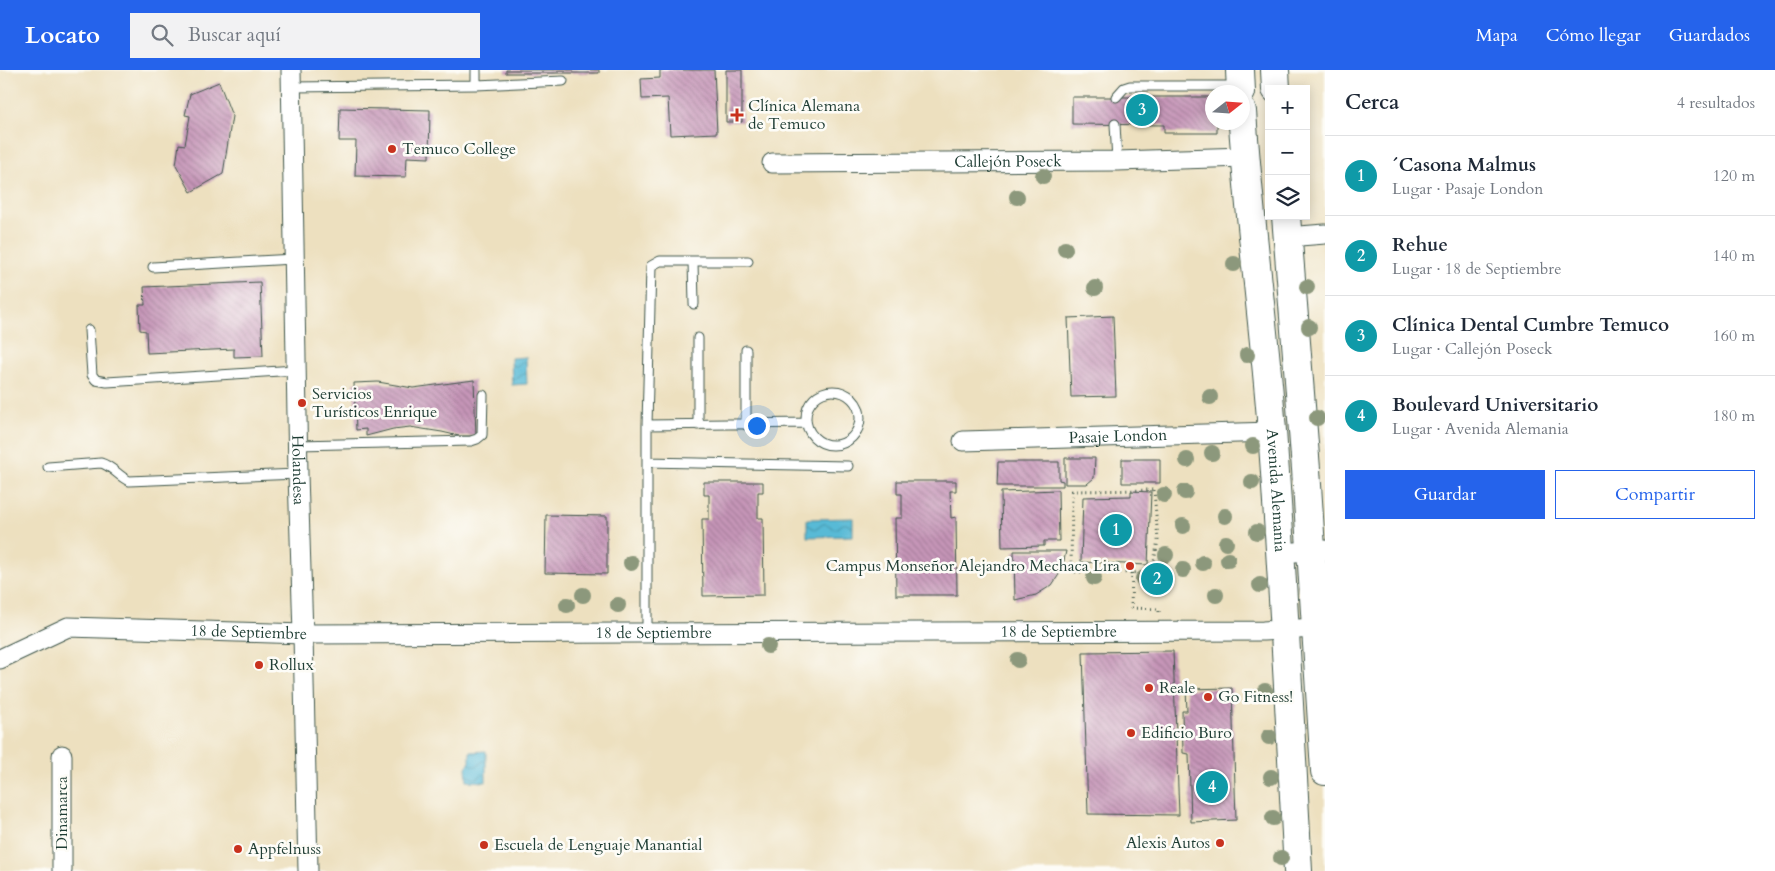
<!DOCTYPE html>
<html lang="es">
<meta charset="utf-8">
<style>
:root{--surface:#fff;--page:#f2f2f3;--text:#1f2937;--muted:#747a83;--line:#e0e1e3;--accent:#2563eb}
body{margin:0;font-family:Cardo,serif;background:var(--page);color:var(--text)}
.controls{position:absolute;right:15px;top:15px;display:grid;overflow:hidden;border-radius:0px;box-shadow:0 2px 12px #0003}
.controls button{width:45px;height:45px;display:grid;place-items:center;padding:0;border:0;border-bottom:1px solid var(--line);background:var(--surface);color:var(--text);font:25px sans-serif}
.compass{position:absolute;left:1205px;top:15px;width:45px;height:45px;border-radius:50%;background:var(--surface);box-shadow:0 2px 12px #0003;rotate:73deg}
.you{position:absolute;left:756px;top:355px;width:18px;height:18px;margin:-12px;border:4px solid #fff;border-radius:50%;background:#1a73e8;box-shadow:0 0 0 8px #1a73e833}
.badge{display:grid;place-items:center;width:32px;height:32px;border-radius:50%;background:var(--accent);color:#fff;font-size:16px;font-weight:700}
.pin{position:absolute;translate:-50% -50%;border:2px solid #fff;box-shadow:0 1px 5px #0006}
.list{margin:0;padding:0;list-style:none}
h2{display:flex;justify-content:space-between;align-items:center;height:65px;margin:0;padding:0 20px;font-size:21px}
h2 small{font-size:16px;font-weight:400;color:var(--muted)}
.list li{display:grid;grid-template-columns:32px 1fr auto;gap:15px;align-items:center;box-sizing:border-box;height:80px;padding:0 20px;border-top:1px solid var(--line)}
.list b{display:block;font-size:19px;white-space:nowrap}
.list p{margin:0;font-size:16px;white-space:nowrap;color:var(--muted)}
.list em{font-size:16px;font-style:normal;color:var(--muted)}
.actions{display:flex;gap:10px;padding:15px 20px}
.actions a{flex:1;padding:11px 0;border:1px solid var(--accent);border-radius:0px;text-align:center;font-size:18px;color:var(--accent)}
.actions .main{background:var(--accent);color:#fff}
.icon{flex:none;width:28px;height:28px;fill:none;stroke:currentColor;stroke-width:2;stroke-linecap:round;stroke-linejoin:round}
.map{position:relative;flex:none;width:1325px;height:801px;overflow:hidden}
header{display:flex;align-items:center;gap:30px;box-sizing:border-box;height:70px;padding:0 25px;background:var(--accent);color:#fff}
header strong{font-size:24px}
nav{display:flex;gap:28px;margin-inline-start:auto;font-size:18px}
.search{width:350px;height:45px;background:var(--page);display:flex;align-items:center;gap:12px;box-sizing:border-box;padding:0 18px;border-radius:0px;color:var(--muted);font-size:19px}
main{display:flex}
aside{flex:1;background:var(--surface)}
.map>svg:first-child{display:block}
.water{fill:url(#water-waves);stroke:#3c7c85}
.building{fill:url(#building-back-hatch)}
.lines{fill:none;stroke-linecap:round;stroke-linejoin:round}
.service-casing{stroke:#3e5549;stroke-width:11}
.minor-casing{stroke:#3e5549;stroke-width:21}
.primary-casing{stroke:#3e5549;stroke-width:30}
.path{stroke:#3e5549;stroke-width:3;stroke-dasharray:1 4;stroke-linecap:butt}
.service{stroke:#fff;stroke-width:9}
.minor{stroke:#fff;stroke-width:19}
.primary{stroke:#fff;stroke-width:28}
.tree{fill:#8c987b}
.poi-dot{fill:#c8321e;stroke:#fdfcf7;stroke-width:2}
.labels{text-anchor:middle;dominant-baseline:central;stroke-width:5;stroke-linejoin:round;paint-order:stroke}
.poi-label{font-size:16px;fill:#1f3d34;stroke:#fdfcf7;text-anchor:start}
.street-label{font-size:16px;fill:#1f3d34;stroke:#fdfcf7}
</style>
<header>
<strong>Locato</strong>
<div class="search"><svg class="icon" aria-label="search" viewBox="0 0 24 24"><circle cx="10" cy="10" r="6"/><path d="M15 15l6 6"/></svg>Buscar aquí</div>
<nav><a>Mapa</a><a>Cómo llegar</a><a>Guardados</a></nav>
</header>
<main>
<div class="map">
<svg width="1325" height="801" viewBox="0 0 1325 801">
<defs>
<pattern id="water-waves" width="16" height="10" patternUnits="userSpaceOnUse" patternTransform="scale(1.25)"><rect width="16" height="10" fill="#58bad6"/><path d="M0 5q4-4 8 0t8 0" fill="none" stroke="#4898ae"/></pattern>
<pattern id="building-back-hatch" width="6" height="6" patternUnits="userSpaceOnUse" patternTransform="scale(1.25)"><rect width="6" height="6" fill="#c695b8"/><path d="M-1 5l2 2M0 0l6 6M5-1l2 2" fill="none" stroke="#a07b96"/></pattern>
</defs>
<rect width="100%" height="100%" fill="#fdfcf7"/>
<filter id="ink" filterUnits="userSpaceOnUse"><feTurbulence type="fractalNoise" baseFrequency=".02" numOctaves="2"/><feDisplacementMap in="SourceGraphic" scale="10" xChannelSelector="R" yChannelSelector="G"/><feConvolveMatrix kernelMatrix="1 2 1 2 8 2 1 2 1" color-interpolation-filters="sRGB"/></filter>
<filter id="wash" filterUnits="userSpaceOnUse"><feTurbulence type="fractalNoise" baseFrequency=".0096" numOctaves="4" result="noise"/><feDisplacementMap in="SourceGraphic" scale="20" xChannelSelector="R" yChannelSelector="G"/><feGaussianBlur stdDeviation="1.12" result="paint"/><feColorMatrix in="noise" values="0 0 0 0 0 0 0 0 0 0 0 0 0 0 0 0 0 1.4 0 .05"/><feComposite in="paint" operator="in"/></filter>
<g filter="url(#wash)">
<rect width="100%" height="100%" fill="#ede0bf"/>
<path class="water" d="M526,287L527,314L512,315L511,288Z
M853,448V466L807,467V449Z
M486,681V712L467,711L466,697L470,692V682Z"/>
<g id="blocks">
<path class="building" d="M506,0H599V3H506Z
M660,0H714L717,63L670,65L668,28L642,29L641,9L660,8Z
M726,0H742V52H726Z
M219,12L232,46L223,104L191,122L176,95L179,74L185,75L190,46L185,45L190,24Z
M1072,27H1212V52H1217V63H1164V55L1072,54Z
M340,38L430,40L429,88L407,87L406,107L355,106L356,71H339Z
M260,212L263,286L234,287V279L147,283L146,261L140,260L139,235H145L144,217Z
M1113,246L1116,326L1071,327L1068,248Z
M474,310L476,366H459L442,362L410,357L393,359L366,366V359L356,360L354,313L378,312L413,318Z
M1065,388H1095L1094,408L1087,414H1065Z
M1122,389H1160V413H1122Z
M998,392H1059V410L1063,411V416H997Z
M897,411H956V421H950L951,448L956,447L957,525H896L895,448H902V424H897Z
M704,412H763V422H758V448H763L764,525L703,526L702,449H709V425H704Z
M1058,420L1059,471H1044V476L1002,477L1001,422Z
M1131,421L1151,422L1148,495L1081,492L1083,427L1131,426Z
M546,445L607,446V504L545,503Z
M1014,481H1066L1062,500L1052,515L1036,525L1015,530Z
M1173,581L1179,745L1088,744L1083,582Z
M1232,618L1236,750L1191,752L1189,684L1183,683L1182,641H1187L1186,619Z"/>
</g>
</g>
<g filter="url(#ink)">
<use href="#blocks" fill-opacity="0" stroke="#3e5549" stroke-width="1"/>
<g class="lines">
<defs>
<path id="service" d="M476,0V15
M292,17L476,15L563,11
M1116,27L1124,18L1130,16H1238
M1115,54L1117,91
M693,191L694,234
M153,197L294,189
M89,260L92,305L96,310L107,312L296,300
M698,268V355
M806 348a27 27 0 1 1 54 0a27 27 0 1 1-54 0Z
M647,355L806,353
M746,355V280
M298,375L471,371L477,369L482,365L483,325
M647,392L848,396
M48,397L101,393C112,396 118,406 129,411L298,404
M647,563V355L651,196L660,191H748"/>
<g id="minor">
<path id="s1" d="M291,0L298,404L303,564L308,801"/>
<path id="s2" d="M772,93L1117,91L1245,87"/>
<path d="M1287,167L1325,164"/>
<path id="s3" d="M963,371L1272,362"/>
<path d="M1280,483L1325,480"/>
<path id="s4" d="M0,589L68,557L303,564L1263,561L1315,558"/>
<path d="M62,801V685"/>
</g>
<g id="primary">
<path d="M1240,0L1241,22"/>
<path d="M1275,0L1276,19"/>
<path id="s5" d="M1242,41C1249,148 1264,254 1272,361C1283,508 1290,654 1298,801"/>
<path d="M1286,146L1306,399L1325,701"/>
</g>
</defs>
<use href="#service" class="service-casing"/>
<use href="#minor" class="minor-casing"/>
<use href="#primary" class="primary-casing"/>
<path class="path" d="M1154,420L1158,470L1152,503L1071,502L1072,421Z
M1132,503L1131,538L1159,539V543"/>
<use href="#service" class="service"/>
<use href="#minor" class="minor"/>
<use href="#primary" class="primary"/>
</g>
<g class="tree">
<circle cx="1043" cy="106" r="8"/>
<circle cx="1017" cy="127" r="8"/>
<circle cx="1065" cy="179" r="8"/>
<circle cx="1234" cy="194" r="8"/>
<circle cx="1307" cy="217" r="8"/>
<circle cx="1095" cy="218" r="8"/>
<circle cx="1309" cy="257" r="8"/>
<circle cx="1247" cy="285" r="8"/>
<circle cx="1210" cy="327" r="8"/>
<circle cx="1317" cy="348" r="8"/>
<circle cx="1253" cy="376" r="8"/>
<circle cx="1212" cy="383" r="8"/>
<circle cx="1187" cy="390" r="8"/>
<circle cx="1252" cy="412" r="8"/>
<circle cx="1185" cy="422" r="8"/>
<circle cx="1164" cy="425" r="8"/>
<circle cx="1225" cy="446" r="8"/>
<circle cx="1183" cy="456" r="8"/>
<circle cx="1257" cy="462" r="8"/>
<circle cx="1226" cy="473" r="8"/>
<circle cx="1166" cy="485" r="8"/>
<circle cx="1228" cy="490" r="8"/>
<circle cx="631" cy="493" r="8"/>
<circle cx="1203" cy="493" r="8"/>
<circle cx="1183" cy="500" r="8"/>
<circle cx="1094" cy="508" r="8"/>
<circle cx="1143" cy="509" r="8"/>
<circle cx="1260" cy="515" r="8"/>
<circle cx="583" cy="525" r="8"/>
<circle cx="1216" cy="525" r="8"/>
<circle cx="567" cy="535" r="8"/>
<circle cx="618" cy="535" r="8"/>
<circle cx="768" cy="576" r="8"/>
<circle cx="1018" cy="590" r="8"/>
<circle cx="1265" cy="621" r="8"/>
<circle cx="1269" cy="667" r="8"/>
<circle cx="1271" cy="707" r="8"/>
<circle cx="1273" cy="748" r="8"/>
<circle cx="1281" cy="788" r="8"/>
</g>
</g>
<g class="poi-dot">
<path d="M734.5 37.5h5v5h5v5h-5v5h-5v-5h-5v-5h5z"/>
<circle cx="392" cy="79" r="5"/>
<circle cx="302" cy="333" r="5"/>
<circle cx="1130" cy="496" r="5"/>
<circle cx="259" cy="595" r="5"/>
<circle cx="1149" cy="618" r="5"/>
<circle cx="1208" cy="627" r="5"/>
<circle cx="1131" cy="663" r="5"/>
<circle cx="1220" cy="773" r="5"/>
<circle cx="484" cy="775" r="5"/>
<circle cx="238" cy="779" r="5"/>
</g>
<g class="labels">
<g class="poi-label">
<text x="748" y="36">Clínica Alemana<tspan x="748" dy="18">de Temuco</tspan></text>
<text x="402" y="79">Temuco College</text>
<text x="312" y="324">Servicios<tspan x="312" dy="18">Turísticos Enrique</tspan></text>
<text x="1120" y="496" text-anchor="end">Campus Monseñor Alejandro Mechaca Lira</text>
<text x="269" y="595">Rollux</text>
<text x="1159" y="618">Reale</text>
<text x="1218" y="627">Go Fitness!</text>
<text x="1141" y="663">Edificio Buro</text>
<text x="1210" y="773" text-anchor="end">Alexis Autos</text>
<text x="494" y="775">Escuela de Lenguaje Manantial</text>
<text x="248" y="779">Appfelnuss</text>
</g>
<g class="street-label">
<text stroke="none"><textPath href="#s2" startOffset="236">Callejón Poseck</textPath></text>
<text stroke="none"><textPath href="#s3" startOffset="155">Pasaje London</textPath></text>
<text stroke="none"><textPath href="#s1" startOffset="400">Holandesa</textPath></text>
<text stroke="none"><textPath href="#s5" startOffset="381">Avenida Alemania</textPath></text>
<text stroke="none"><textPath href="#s4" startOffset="256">18 de Septiembre</textPath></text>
<text stroke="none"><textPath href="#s4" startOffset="1066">18 de Septiembre</textPath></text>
<text stroke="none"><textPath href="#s4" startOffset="661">18 de Septiembre</textPath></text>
<text transform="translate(62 743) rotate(-90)">Dinamarca</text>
</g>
</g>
</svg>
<div class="controls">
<button>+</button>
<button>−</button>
<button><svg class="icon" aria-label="layers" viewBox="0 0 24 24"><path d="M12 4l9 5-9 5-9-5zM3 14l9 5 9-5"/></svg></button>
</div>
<svg class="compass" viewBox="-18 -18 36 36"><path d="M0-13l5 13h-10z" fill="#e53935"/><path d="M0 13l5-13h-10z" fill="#747a83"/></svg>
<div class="you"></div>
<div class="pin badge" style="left:1116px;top:460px;background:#0f9aa8">1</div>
<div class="pin badge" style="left:1157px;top:509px;background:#0f9aa8">2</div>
<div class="pin badge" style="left:1142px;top:40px;background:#0f9aa8">3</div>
<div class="pin badge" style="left:1212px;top:717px;background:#0f9aa8">4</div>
</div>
<aside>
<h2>Cerca<small>4 resultados</small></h2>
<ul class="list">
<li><span class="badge" style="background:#0f9aa8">1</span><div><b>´Casona Malmus</b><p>Lugar · Pasaje London</p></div><em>120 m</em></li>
<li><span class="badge" style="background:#0f9aa8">2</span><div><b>Rehue</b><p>Lugar · 18 de Septiembre</p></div><em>140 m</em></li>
<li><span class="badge" style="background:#0f9aa8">3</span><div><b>Clínica Dental Cumbre Temuco</b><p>Lugar · Callejón Poseck</p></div><em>160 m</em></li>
<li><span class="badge" style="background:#0f9aa8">4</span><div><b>Boulevard Universitario</b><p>Lugar · Avenida Alemania</p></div><em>180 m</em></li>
</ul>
<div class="actions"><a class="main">Guardar</a><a>Compartir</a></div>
</aside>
</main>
